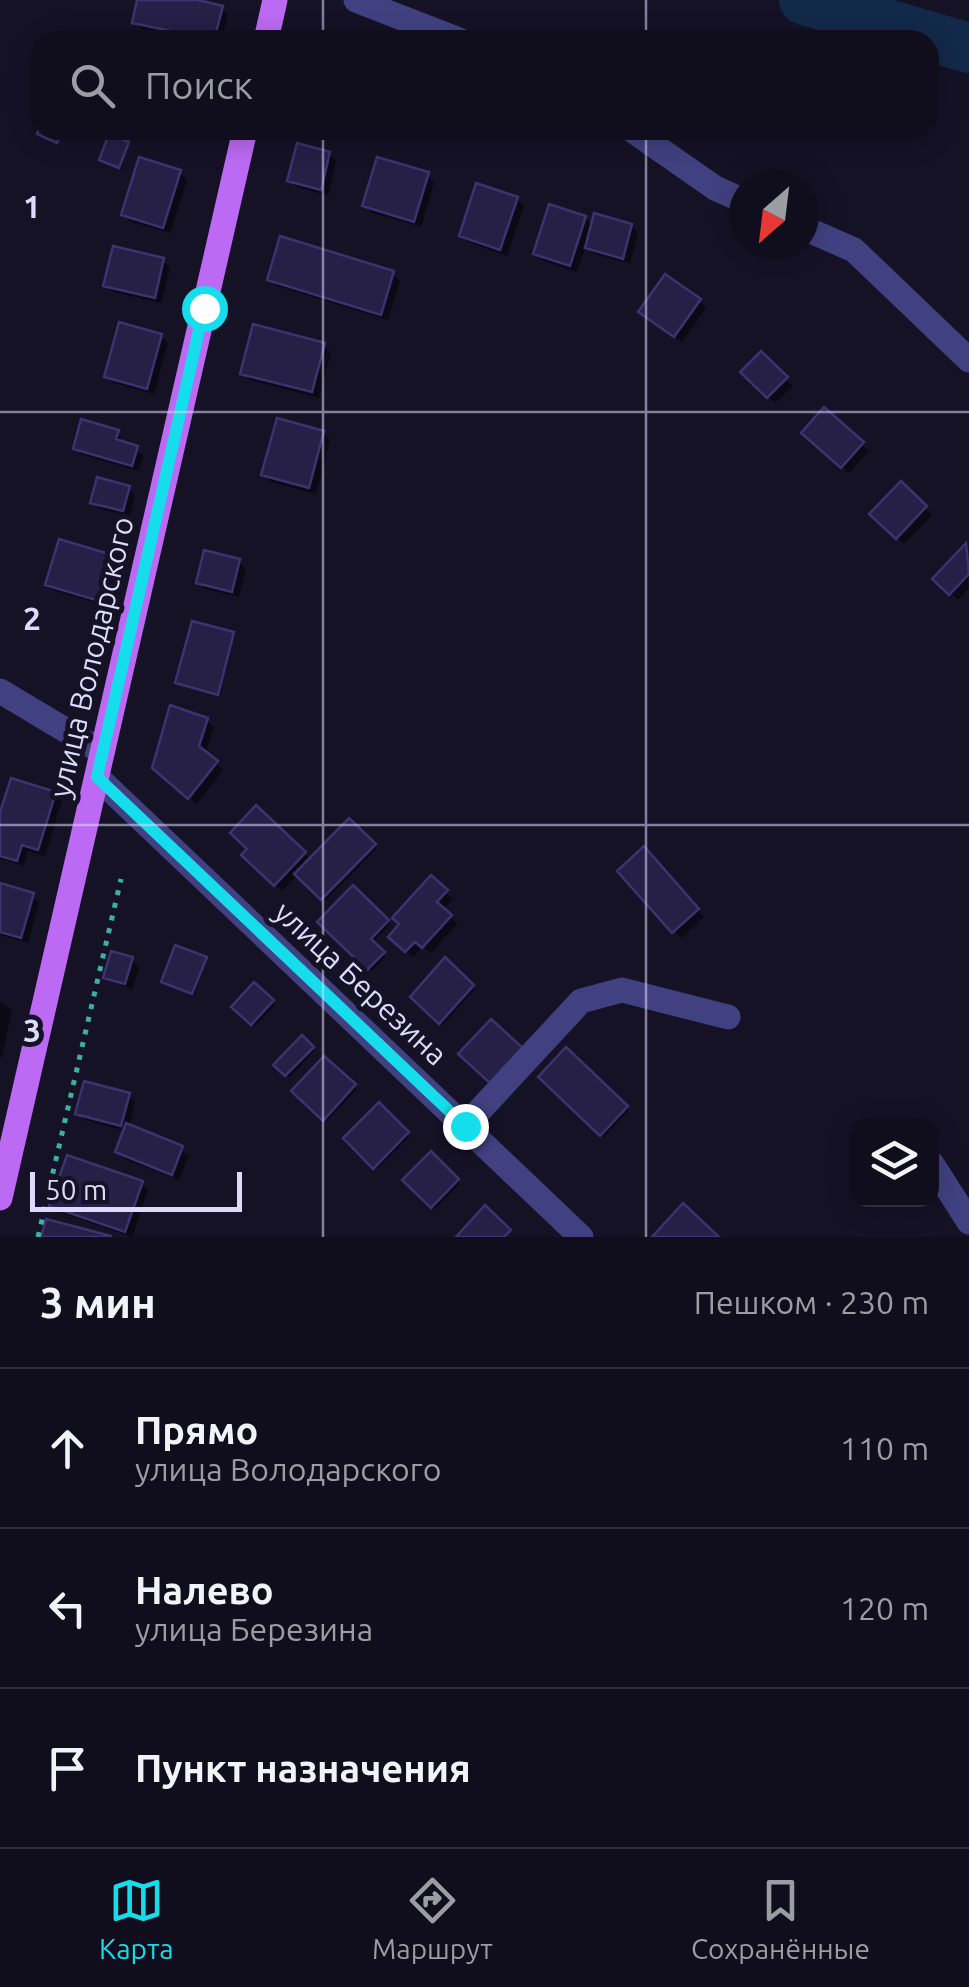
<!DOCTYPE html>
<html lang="ru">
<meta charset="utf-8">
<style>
:root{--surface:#100e1c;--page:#191725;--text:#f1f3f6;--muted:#9c9ca3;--line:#302e3b;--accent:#16ddec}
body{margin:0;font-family:Ubuntu,sans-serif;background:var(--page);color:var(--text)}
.controls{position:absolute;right:30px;bottom:30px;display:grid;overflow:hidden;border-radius:20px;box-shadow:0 5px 25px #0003}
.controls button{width:90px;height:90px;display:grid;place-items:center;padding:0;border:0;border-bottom:2px solid var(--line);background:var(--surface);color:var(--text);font:50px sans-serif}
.compass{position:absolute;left:729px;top:170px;width:90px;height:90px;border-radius:50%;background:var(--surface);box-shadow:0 5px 25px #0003;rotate:208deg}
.scale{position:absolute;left:30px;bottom:25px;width:212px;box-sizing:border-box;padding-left:10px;border:5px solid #dddafc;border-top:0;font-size:28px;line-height:35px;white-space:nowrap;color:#dddafc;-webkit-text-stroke:8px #151226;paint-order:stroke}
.stop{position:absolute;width:30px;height:30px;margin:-22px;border:8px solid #16ddec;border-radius:50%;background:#fff}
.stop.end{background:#16ddec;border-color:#fff;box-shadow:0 2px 10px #0008}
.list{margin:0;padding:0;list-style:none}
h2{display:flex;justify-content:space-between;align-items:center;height:130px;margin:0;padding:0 40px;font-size:42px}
h2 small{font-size:32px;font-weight:400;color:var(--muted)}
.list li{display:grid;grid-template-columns:65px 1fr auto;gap:30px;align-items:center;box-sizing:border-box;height:160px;padding:0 40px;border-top:2px solid var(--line)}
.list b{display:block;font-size:38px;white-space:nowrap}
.list p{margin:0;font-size:32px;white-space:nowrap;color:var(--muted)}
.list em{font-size:32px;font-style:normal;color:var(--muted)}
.icon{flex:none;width:55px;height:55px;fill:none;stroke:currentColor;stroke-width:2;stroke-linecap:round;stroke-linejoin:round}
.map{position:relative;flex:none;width:969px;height:1237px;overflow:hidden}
.search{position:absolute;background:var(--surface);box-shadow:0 5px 25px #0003;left:30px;right:30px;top:30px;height:110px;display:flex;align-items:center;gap:25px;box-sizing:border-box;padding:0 35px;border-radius:30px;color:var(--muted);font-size:38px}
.sheet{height:610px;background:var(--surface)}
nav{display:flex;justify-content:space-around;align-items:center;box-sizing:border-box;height:140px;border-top:2px solid var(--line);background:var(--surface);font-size:28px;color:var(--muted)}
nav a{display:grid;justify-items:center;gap:5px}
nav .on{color:var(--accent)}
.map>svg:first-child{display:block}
.shadow{fill:#0007}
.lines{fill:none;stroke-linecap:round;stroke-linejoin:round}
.river{stroke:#132949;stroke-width:50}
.building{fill:#261f46;stroke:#3d3370;stroke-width:2.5}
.path{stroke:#3ab0a6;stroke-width:5;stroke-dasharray:5 8;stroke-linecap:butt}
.minor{stroke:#414181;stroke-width:25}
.major{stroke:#bc6af3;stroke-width:25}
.route{stroke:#16ddec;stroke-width:12}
.grid{fill:none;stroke:#dddafc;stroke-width:2.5;stroke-opacity:0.55}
.labels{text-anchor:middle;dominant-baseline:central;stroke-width:10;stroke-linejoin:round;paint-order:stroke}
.street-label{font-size:30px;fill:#dddafc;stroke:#151226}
.grid-label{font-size:32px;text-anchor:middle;font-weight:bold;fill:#dddafc;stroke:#151226;stroke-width:10;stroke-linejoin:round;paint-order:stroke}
</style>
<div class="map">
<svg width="969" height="1237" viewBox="0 0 969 1237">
<rect width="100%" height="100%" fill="#151226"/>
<path class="shadow" d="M140,0H187L221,8L228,15L222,40H185L141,29L134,22Z
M175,130H201L197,139Z
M127,144L122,169L105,162Z
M329,154L336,161L328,196L297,187L290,180Z
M180,173L187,180L170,233L131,222L124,215Z
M427,175L434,182L421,227L372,213L365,206Z
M517,199L524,206L507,256L468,242L462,235Z
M585,218L593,226H631L638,233L630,264L595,254L586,245L577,272L543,261L536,254Z
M163,261L170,268L161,303L113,292L106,285Z
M393,274L400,281L388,320L277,286L270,279Z
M699,301L706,308L682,342L648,319Z
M161,336L168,343L154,394L114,383L107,376Z
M324,346L331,353L319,398L250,380L243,373Z
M761,354L793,386L775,403L743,372Z
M824,411L869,451L849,473L805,433Z
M118,432L123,444L144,455L139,471L82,455L76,448Z
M323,433L330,440L316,494L271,482L264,474Z
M901,485L932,515L904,544L873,514Z
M128,488L135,495L130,516L100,509L93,502Z
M967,546L969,588L958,600L936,579Z
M111,557L118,564L106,606L55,591L48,584Z
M239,562L246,569L239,597L205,589L198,582Z
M233,634L220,696L178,683Z
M207,720L214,727L205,754L223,770L197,804L162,775Z
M55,794L62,801L45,856L28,851L24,866L0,859V820Z
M256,809L311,860L349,821L377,848L325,901L298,874L282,891L245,855L251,850Z
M644,850L704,917L681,938L620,871Z
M431,879L453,899L443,910L457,924L431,953L423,947L413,957L391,937Z
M0,886L32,896L39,903L28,943L0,935Z
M353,889L390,924L372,943L385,957L372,971L321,922Z
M205,959L195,995L167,984Z
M132,960L139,967L132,990L106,977Z
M445,961L475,989L443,1025L413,997Z
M254,985L275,1005L255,1026L234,1007Z
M0,1002L12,1010L2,1058L0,1057Z
M302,1039L314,1051L290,1077L277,1065Z
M566,1050L629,1110L604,1137L541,1077Z
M324,1059L357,1089L327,1121L295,1091Z
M128,1095L135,1102L129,1127L189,1155L179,1180L124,1159L118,1152L126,1131L85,1120L78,1113Z
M379,1105L410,1136L377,1169L346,1138Z
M431,1155L460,1184L435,1209L405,1180Z
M141,1183L148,1190L132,1237L59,1212L52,1205Z"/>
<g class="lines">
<path class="river" d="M804,0L969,48"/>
</g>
<path class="building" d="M137,0H198L223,6L214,40L132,23Z
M40,128V130H63L57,143L37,134Z
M109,134L129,142L119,168L99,160Z
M297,143L330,152L321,190L287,181Z
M139,157L181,170L163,228L121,215Z
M377,157L429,172L414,222L362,206Z
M476,183L518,197L500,250L459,236Z
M549,204L586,216L570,266L533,254Z
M594,213L632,224L623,259L585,248Z
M280,236L394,271L381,315L267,280Z
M113,246L164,258L155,298L103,286Z
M665,274L701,299L674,337L638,312Z
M119,322L162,334L147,389L104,377Z
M253,324L325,343L312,392L240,374Z
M761,351L788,377L767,398L740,372Z
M824,407L864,442L841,468L801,433Z
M277,418L324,431L309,488L261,475Z
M81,419L119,430L116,439L138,446L132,466L73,449Z
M97,477L130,486L123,511L90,503Z
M901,481L927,506L896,539L869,514Z
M59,539L113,555L99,601L45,585Z
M966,543L969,574L949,595L932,579Z
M204,550L240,559L232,592L196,583Z
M192,621L234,632L218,695L175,683Z
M170,705L208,718L199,746L218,761L188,799L152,768Z
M11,778L56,792L38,850L22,845L17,861L0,856V812Z
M256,805L306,852L274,886L241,855L247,849L230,833Z
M349,818L376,844L321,900L294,874Z
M644,846L699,909L672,933L617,871Z
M431,875L448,890L437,902L452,915L422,948L415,942L405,952L388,937L399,924L392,918Z
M0,883L34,893L21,938L0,932Z
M353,885L389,920L371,939L385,952L367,970L317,922Z
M175,945L207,957L192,994L161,982Z
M111,951L133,957L125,984L103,978Z
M445,957L474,985L439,1024L410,997Z
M254,982L274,1000L251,1025L231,1007Z
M491,1019L524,1049L491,1084L458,1054Z
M302,1035L314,1047L285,1076L273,1065Z
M566,1047L628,1106L600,1136L538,1077Z
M324,1056L356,1084L323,1121L291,1091Z
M84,1081L130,1093L121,1126L75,1114Z
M379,1102L409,1132L373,1169L343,1138Z
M126,1123L183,1146L172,1175L115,1152Z
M431,1151L459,1179L431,1208L402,1180Z
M67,1155L143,1181L125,1232L49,1206Z
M683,1203L719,1237H652Z
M485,1205L511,1230L504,1237H456Z
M46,1219L111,1236V1237H41Z"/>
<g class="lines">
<path class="path" d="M38,1237L121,879"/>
<path class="minor" d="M356,0L459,40
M632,130L715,188L744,201
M804,228L854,250L969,360
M0,691L102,752
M97,777L581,1237
M465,1126L581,1001L622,990L728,1017
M932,1164L969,1222"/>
<path class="major" d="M266,40L275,0
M0,1198L245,130"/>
</g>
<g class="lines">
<path class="route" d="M204,308L97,777L465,1126"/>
</g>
<path class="grid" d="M323,0V40M646,0V40M323,130V1237M646,130V1237M0,412H969M0,825H969"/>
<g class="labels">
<g class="street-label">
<text transform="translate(91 657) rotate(-77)">улица Володарского</text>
<text transform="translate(361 983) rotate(43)">улица Березина</text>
</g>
</g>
<g class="grid-label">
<text x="32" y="218">1</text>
<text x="32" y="630">2</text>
<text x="32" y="1042">3</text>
</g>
</svg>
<div class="controls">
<button><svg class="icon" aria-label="layers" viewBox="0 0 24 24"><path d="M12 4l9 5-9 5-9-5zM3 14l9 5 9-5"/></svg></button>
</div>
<svg class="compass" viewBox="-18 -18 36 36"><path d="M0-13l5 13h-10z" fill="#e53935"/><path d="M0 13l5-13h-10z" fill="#9c9ca3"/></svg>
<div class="scale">50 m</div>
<div class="stop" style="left:204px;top:308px"></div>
<div class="stop end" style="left:465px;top:1126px"></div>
<div class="search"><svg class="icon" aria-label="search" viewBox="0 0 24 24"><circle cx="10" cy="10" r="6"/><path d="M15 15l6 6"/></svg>Поиск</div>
</div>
<section class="sheet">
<h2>3 мин<small>Пешком · 230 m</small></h2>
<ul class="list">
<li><svg class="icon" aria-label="ahead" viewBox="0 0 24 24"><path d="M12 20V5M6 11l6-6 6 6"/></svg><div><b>Прямо</b><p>улица Володарского</p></div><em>110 m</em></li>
<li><svg class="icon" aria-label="left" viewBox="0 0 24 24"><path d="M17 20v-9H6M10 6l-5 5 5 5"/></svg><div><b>Налево</b><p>улица Березина</p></div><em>120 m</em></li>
<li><svg class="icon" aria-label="arrive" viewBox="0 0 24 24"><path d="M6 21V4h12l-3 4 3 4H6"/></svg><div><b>Пункт назначения</b></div></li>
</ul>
</section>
<nav>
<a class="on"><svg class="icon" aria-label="map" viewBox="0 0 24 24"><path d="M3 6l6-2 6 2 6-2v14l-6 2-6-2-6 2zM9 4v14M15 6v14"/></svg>Карта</a>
<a><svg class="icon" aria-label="directions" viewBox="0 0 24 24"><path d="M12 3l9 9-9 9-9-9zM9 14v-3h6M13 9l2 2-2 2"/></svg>Маршрут</a>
<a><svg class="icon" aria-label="saved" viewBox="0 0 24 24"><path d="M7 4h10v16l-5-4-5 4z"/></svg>Сохранённые</a>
</nav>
